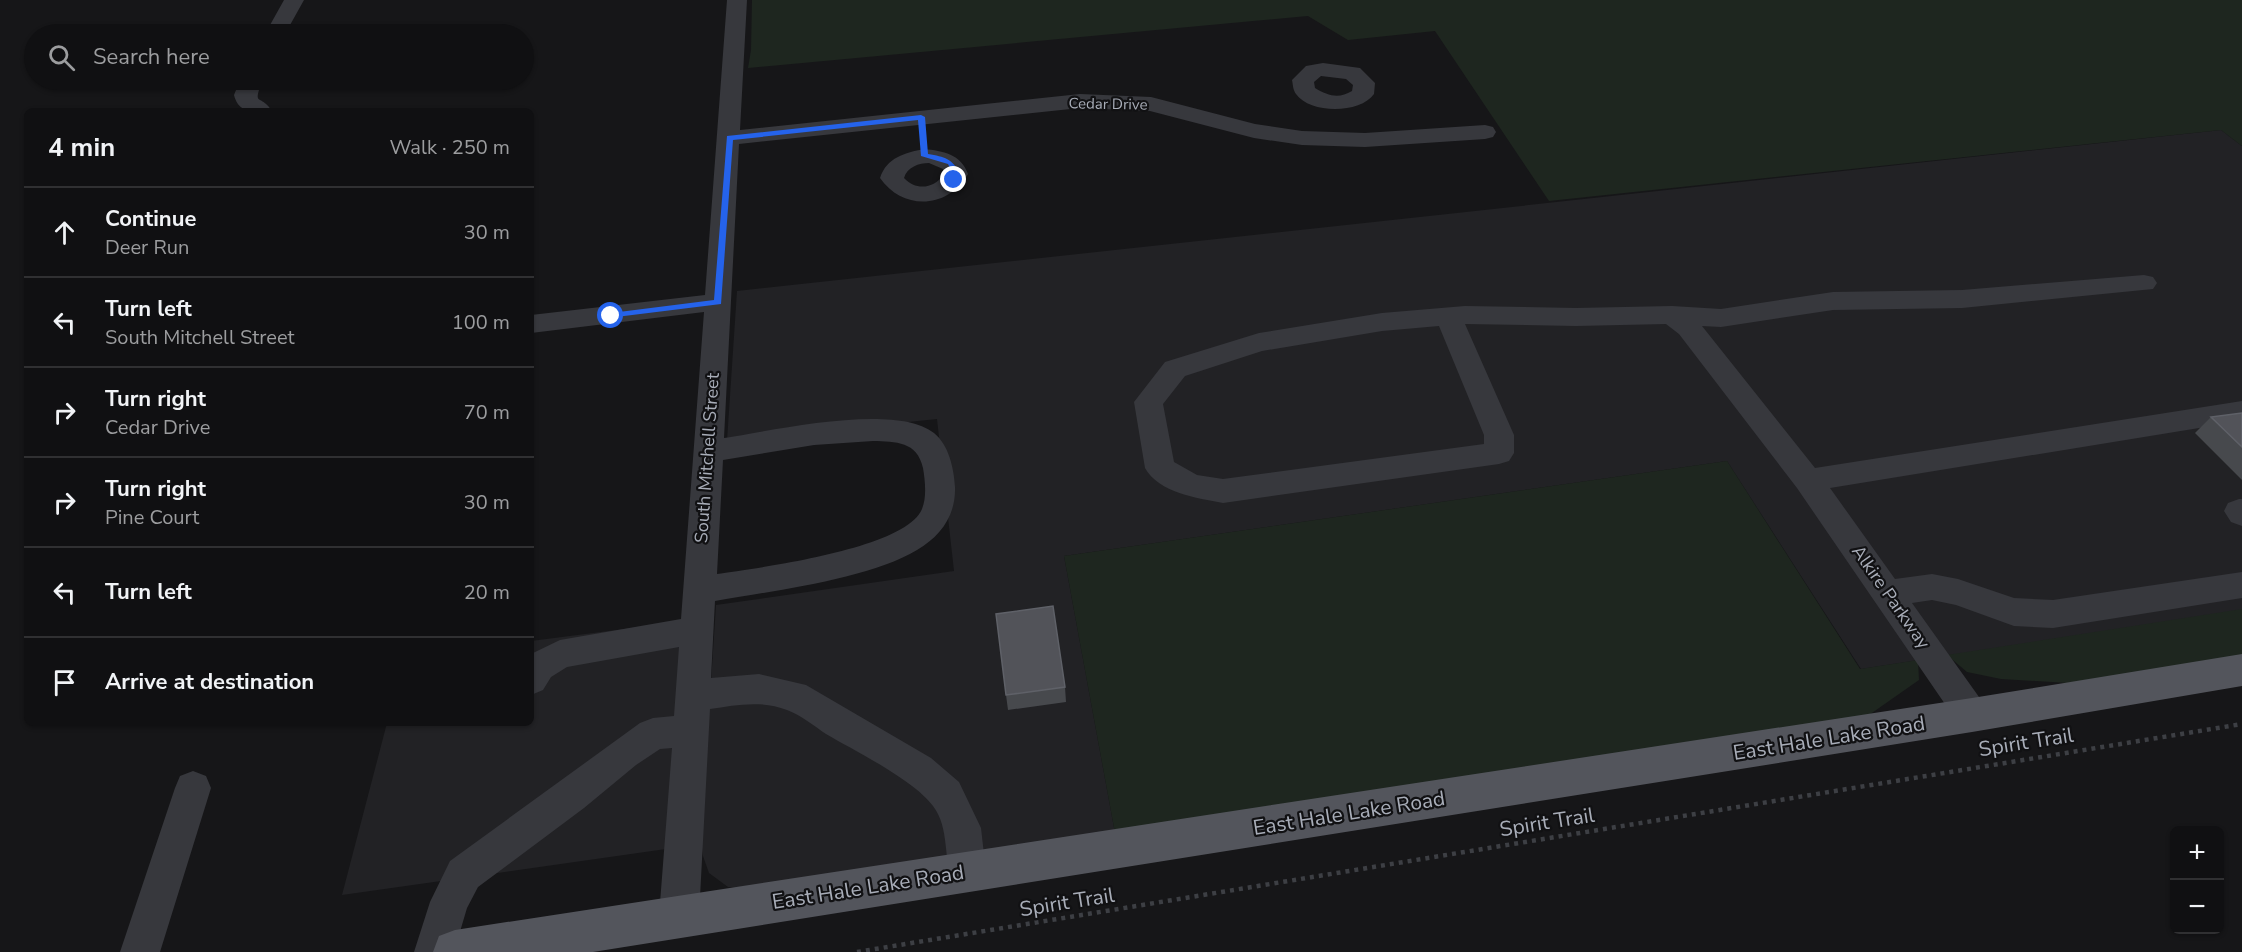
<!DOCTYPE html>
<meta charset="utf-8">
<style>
:root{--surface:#101012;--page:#1e1e20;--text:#f1f3f6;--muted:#9c9d9f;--line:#303032}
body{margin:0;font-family:"Nunito Sans",sans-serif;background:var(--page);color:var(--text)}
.controls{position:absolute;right:18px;bottom:18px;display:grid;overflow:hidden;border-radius:9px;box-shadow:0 2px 4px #0004}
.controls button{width:54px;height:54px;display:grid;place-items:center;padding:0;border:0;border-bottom:2px solid var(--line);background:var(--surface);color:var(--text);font:30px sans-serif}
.stop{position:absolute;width:18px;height:18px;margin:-14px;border:4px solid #2563eb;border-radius:50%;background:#fff}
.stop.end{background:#2563eb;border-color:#fff;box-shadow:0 2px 6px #0008}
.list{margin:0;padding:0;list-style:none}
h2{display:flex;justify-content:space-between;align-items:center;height:78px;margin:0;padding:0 24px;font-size:26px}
h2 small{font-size:20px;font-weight:400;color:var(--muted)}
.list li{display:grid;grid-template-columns:39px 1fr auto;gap:18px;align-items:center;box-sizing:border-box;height:90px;padding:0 24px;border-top:2px solid var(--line)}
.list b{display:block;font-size:22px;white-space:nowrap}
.list p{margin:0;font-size:20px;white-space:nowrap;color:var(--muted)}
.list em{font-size:20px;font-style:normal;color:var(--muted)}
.icon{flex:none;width:33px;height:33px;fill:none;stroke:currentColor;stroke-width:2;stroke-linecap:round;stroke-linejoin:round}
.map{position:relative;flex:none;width:2242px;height:952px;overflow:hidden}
.search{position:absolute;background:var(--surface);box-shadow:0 2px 4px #0004;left:24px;top:24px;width:510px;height:66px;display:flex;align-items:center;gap:15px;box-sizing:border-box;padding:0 21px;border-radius:33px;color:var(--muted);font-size:22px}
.panel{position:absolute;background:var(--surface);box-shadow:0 2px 4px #0004;left:24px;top:108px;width:510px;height:618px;border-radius:9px}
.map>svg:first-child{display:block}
.built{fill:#222225}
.green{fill:#1e261f}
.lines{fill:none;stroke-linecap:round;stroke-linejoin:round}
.path{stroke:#3d3f44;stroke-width:4.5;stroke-dasharray:4 5;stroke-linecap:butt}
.minor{fill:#37383d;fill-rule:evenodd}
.major{fill:#53555c;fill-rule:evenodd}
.wall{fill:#47494d}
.building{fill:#525359;stroke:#5f6168;stroke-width:1.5}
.route{fill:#2563eb}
.labels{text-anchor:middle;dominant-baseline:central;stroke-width:4.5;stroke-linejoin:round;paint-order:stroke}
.far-street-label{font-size:15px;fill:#a8adb8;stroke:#111113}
.street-label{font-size:18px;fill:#a8adb8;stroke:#111113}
.near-street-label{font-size:21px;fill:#a8adb8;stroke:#111113}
</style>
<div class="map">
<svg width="2242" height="952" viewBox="0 0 2242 952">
<rect width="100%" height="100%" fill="#161618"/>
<path class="built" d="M2221,130L2242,146V610L1861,669L1727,461L1064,556L1115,833L750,889L728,887L709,873L703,856L701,839L716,605L954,571L937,419L727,441L737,291Z
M686,621L666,849L342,895L387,723H531V641Z"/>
<path class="green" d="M752,0H2242V146L2221,130L1549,201L1435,31L1348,40L1308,16L748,68L751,50Z
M1727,461L1860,669L1918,660L1919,680L1869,715L1115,833L1064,556Z
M2242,609V656L2068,683L2001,679L1967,672L1947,655Z"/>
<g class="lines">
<path class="path" d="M857,952L2242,724"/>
<path class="minor" d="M284,0H304L285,34H265Z
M727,0H747L740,130L1080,94L1151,97L1255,124L1302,131L1365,133L1485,125L1493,127L1496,132L1493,137L1485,139L1365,147L1302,145L1254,138L1150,111L1080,108L739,144L724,438C771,431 895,402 934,433C949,445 954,469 955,487C956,515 941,536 917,550C869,579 772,591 715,601L711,678L759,674L806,685L931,758L959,782L981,828L986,872L981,885L967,890L953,885C943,860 950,828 933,806C914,780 855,751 826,734C814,726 801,715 787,710C762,700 735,705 710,709L699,916L693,930L679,935L665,930L659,916L672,748L660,749L636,765L584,808L478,887L467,908L454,952H414L430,902L450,861L640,723L653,718L674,716L679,647L567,667L551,677L543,690L531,695V654L560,640L681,619L704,312L531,333V315L705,295ZM873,441C896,442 917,441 923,468C925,480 927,497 922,509C906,549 758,568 717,574L723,460L814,445Z
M1323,63L1360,68L1375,83L1374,94C1360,114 1310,114 1296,94C1293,90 1293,85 1292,80L1306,66ZM1321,76L1346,79L1353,85L1352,91C1339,99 1328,96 1315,88L1314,82Z
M240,80H262C253,109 259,92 272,111C255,111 239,115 234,95Z
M924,149C943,151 961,154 968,174C948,209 903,211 880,178C887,157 905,153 924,149ZM929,163L943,169L944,174C934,189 916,191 904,178C907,167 919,163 929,163Z
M2144,275L2153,277L2157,283L2153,289L1962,308L1833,310L1721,327L1702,326L1815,468L2242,401V421L1830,488L1895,579L1932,574L1958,579L2014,598L2053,600L2242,572V598L2053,628L2014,626L1956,605L1932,600L1912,603L1984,704L1990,715L1984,726L1972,730L1960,726L1797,488L1679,334L1666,324L1576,326L1465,324L1514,435V453L1509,461L1499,464L1223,503C1197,498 1159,493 1145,468L1134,402L1165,362L1259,333L1382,313L1465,306L1576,308L1672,306L1721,309L1833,292L1962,290ZM1439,326L1484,435V444L1223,479L1197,475L1174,462L1163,404L1185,376L1262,351L1382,331Z
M2239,499H2242V526L2231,522L2224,511L2228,503Z
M193,771L206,776L211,788L160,952H120L175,788L180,776Z"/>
<path class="major" d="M2242,654V686L1972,732L593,952H433L439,936L455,930L1972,698Z"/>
</g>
<path class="wall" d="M2242,413V480L2195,433L2211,417Z
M1065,687L1066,702L1008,710L1006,695Z"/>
<path class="building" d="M2242,413V447L2211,417Z
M1053,606L1065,687L1006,695L996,614Z"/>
<path class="route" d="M921,115L925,117L928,154C945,157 952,158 960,174L957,182L950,180L953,174L948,164L921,156L918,120L733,140L721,304L608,318V314L611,313L714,300L727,136Z"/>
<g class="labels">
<g class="far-street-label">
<text transform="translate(1108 104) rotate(1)">Cedar Drive</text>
</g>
<g class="street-label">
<text transform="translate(707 458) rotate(-86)">South Mitchell Street</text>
<text transform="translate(1891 597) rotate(55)">Alkire Parkway</text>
</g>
<g class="near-street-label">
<text transform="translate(1829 738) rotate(-9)">East Hale Lake Road</text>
<text transform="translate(2026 742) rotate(-9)">Spirit Trail</text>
<text transform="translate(1349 813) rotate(-9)">East Hale Lake Road</text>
<text transform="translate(1547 822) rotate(-9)">Spirit Trail</text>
<text transform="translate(868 887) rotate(-9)">East Hale Lake Road</text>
<text transform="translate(1067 902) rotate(-9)">Spirit Trail</text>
</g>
</g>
</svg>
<div class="controls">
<button>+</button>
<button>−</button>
</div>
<div class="stop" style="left:611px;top:316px"></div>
<div class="stop end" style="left:954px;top:180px"></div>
<div class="search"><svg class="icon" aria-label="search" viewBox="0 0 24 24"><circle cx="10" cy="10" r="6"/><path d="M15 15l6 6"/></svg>Search here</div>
<section class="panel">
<h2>4 min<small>Walk · 250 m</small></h2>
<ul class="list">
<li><svg class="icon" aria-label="ahead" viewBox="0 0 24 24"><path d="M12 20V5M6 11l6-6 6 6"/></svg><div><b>Continue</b><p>Deer Run</p></div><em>30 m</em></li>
<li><svg class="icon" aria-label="left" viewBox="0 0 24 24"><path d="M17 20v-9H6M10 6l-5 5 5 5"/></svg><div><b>Turn left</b><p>South Mitchell Street</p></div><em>100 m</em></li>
<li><svg class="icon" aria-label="right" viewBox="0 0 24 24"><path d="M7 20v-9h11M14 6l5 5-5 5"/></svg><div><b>Turn right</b><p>Cedar Drive</p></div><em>70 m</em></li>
<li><svg class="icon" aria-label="right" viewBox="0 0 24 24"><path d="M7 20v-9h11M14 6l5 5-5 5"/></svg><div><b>Turn right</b><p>Pine Court</p></div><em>30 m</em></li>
<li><svg class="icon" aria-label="left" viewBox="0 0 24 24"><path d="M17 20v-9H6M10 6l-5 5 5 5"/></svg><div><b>Turn left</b></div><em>20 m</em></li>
<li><svg class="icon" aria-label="arrive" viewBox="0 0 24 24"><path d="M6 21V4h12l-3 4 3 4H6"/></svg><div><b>Arrive at destination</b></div></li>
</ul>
</section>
</div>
